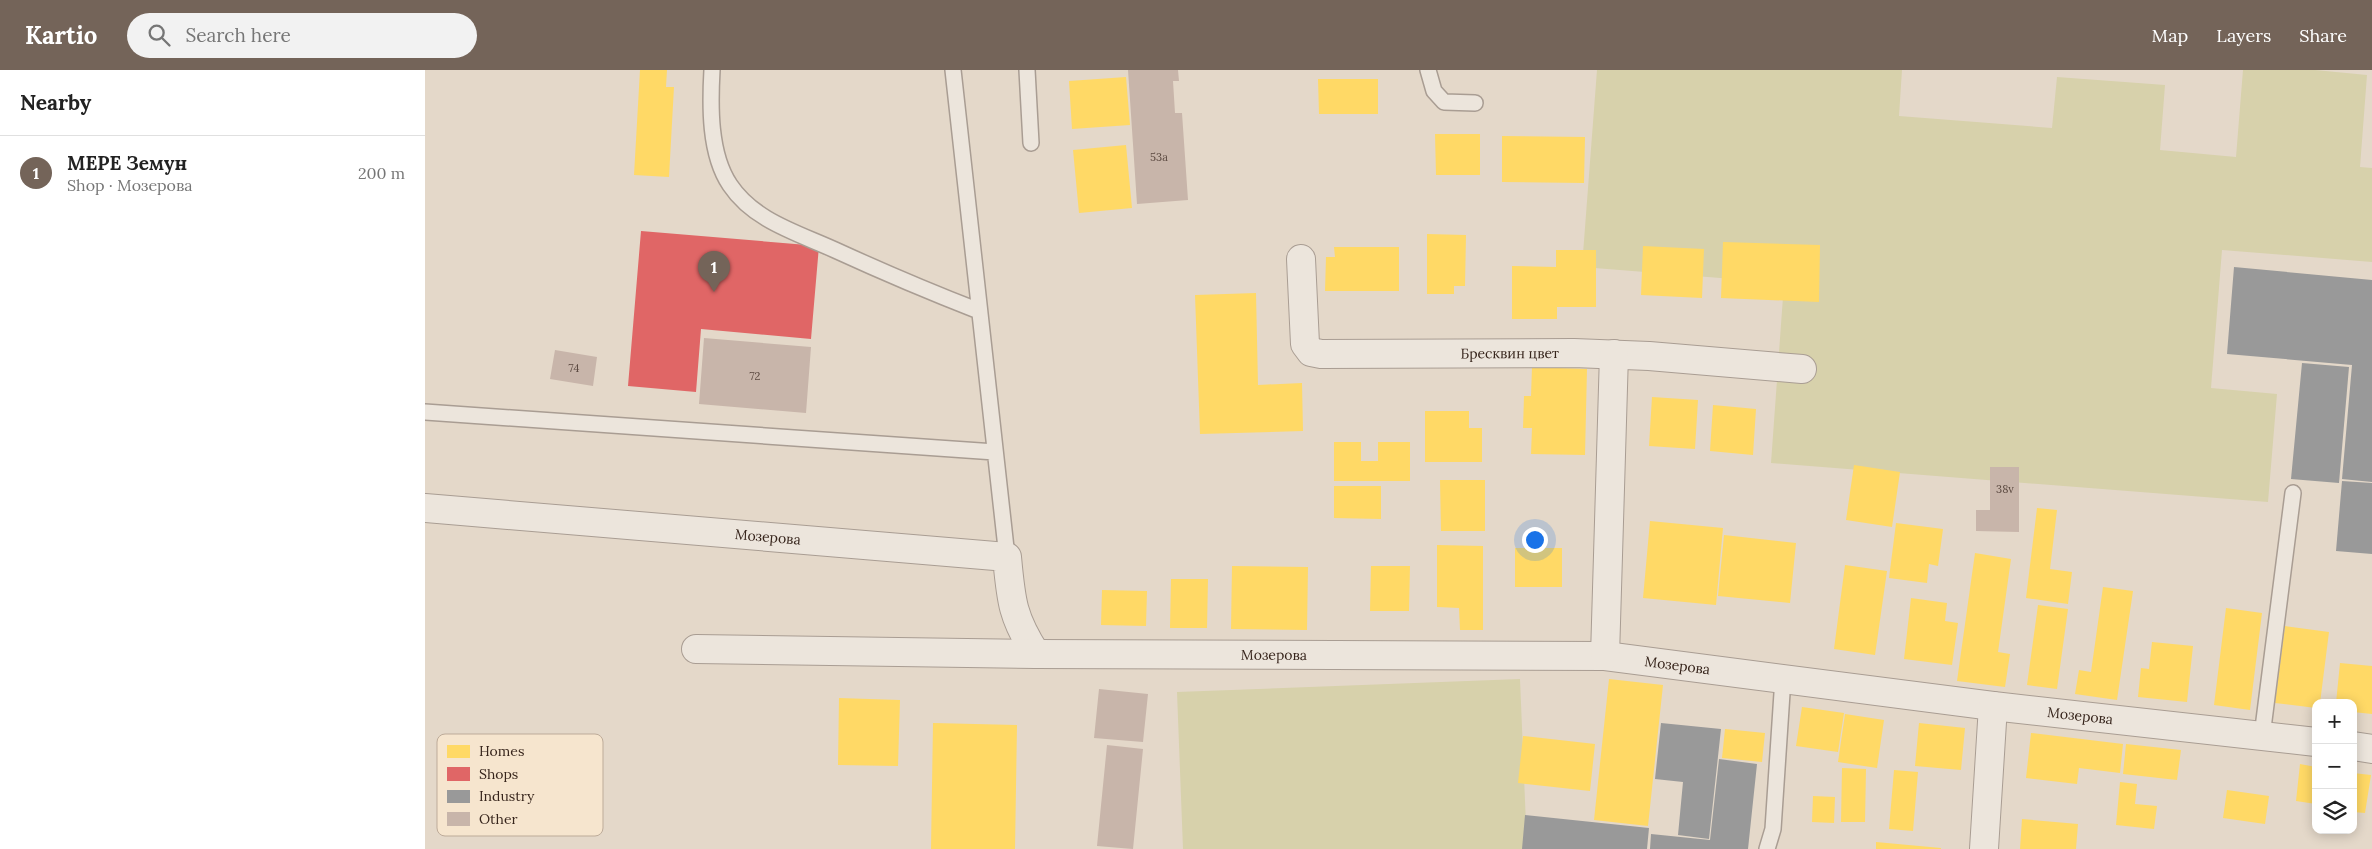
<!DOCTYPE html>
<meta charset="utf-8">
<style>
:root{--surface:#fff;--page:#f2f2f2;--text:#222;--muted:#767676;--line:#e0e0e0;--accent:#746459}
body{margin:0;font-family:Lora,serif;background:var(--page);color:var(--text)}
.controls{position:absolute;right:15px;bottom:15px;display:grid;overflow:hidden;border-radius:10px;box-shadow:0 2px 12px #0003}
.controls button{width:45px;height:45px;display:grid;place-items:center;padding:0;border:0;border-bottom:1px solid var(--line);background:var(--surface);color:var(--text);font:25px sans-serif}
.you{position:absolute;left:1109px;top:469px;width:18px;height:18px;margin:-12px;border:4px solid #fff;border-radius:50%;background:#1a73e8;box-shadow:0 0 0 8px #1a73e833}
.badge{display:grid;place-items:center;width:32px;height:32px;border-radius:50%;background:var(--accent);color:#fff;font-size:16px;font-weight:700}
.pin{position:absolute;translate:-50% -41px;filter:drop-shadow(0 1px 2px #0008)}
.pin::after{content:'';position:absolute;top:26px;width:18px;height:15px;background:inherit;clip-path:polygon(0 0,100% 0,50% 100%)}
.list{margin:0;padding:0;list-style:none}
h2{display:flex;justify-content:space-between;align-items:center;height:65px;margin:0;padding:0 20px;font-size:21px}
h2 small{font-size:16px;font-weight:400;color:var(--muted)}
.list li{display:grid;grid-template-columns:32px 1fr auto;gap:15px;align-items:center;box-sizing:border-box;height:75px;padding:0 20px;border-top:1px solid var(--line)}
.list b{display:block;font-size:19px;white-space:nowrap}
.list p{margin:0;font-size:16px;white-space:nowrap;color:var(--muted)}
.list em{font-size:16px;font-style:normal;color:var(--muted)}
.icon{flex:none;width:28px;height:28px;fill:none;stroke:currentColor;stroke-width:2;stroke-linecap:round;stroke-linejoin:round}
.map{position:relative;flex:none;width:1947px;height:779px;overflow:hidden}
header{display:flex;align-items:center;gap:30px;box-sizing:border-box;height:70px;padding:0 25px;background:var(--accent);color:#fff}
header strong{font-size:24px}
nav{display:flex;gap:28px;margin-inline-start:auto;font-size:18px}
.search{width:350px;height:45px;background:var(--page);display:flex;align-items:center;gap:12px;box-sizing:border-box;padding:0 18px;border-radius:28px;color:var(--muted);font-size:19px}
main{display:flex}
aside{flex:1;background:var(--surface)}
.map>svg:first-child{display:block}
.green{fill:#d7d1ab}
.homes{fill:#ffd966}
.shops{fill:#e06666}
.industry{fill:#999}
.building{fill:#c8b5aa}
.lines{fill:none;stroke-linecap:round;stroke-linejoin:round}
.service-casing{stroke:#a99d93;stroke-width:18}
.minor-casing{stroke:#a99d93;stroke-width:30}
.service{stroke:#ece5dc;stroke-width:15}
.minor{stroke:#ece5dc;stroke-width:28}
.labels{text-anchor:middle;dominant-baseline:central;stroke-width:5;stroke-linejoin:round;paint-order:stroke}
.number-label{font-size:11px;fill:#5b4940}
.street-label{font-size:14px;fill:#37251c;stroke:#f6e5ce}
.key{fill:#f6e5ce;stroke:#bdab99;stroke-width:1}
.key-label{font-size:14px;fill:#37251c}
</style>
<header>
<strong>Kartio</strong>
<div class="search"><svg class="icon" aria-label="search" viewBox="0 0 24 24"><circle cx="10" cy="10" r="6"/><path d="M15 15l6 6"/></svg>Search here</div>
<nav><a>Map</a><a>Layers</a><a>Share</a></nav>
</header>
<main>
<aside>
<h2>Nearby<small></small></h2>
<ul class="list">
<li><span class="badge">1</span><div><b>МЕРЕ Земун</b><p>Shop · Мозерова</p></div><em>200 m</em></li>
</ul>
</aside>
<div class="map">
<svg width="1947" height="779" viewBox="0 0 1947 779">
<rect width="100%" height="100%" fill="#e4d8c9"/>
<path class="green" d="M1172,0H1477L1474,46L1627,58L1632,7L1740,15L1735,80L1811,87L1818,0H1890L1942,5L1935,97L1947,98V192L1797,180L1786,318L1852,324L1843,432L1346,393L1359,213L1157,197Z
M1095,609L1102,779H758L752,622Z"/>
<path class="homes" d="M215,0H242L241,17H249L244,107L209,105Z
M701,7L705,55L647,59L644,11Z
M893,9H953V44H894Z
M1010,64H1055V105H1011Z
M1077,66L1160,67L1159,113L1077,112Z
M701,75L707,138L654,143L648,80Z
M1002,164L1041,165L1040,216H1029V224H1002Z
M1298,172L1395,175L1394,232L1296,228Z
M1218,176L1279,179L1277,228L1216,225Z
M909,177H974V221H900L901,187H910Z
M1131,180H1171V237H1132V249H1087V196L1131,197Z
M831,223L833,315L877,313L878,361L775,364L770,225Z
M1107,297L1162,299L1160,385L1106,384L1107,358H1098L1099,326H1106Z
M1227,327L1273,330L1270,379L1224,376Z
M1288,335L1331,339L1328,385L1285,381Z
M1000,341H1044V358H1057V392H1000Z
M909,372H936V391H953V372H985V411H909Z
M1429,395L1475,402L1467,457L1421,450Z
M1015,410H1060V461H1016Z
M909,416H956V449L909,448Z
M1612,438L1632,440L1625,499L1647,502L1643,534L1601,528Z
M1225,451L1298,458L1291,535L1218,528Z
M1471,453L1518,459L1513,496L1504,494L1502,513L1464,508Z
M1299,465L1371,473L1365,533L1293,526Z
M1012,475L1058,476V560H1035L1034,538L1012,537Z
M1090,478H1137V517H1090Z
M1550,483L1586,489L1573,582L1585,584L1580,617L1532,611Z
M1420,495L1462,501L1450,585L1409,579Z
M807,496L883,497L882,560L806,559Z
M946,496H985L984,541H945Z
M746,509H783L782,558H745Z
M1678,517L1708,521L1692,630L1650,624L1654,600L1666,602Z
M677,520L722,521L721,556L676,555Z
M1486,528L1522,533L1520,551L1533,553L1527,595L1479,589Z
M1613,535L1643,539L1632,619L1602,615Z
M1801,538L1837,543L1825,640L1789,635Z
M1860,556L1904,562L1895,633H1891V638L1850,633Z
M1727,572L1768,576L1762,632L1713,627L1716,598L1724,599Z
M1915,593L1947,596V644L1928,642V633H1911Z
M1184,609L1238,615L1223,756L1169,750Z
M414,628L475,630L473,696L413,695Z
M1377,637L1419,643L1413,682L1371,676Z
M1420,644L1459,650L1452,698L1413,692Z
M508,653L592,655L590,779H506Z
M1494,653L1540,658L1536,700L1490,696Z
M1300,659L1340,663L1337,692L1297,688Z
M1606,663L1698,674L1695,703L1654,698L1652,714L1601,708Z
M1098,666L1170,674L1165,721L1093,713Z
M1701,674L1756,680L1752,710L1698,704Z
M1875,694L1891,697V734L1871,731Z
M1417,698L1441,699L1440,752H1416Z
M1469,700L1493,702L1488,761L1464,759Z
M1928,703L1946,705L1940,743L1928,742Z
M1695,712L1712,714L1710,734L1732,736L1729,759L1691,755Z
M1802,720L1844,726L1840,754L1798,748Z
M1388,726L1410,727L1409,753L1387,752Z
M1597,749L1653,754L1651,779H1595Z
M1451,772L1516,778V779H1451Z"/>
<path class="shops" d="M216,161L394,176L386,269L276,259L271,322L203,316Z"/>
<path class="industry" d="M1809,197L1947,210V412L1917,409L1927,295L1802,284Z
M1877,293L1924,297L1914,413L1866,409Z
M1917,411L1947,413V484L1911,481Z
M1236,653L1296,659L1284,769L1253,765L1258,712L1230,709Z
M1294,689L1332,694L1323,779H1225L1226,764L1285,770Z
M1100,745L1224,758L1222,779H1097Z"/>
<path class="building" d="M703,0H753L754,11H748L750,43H757L763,130L712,134Z
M279,268L386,277L381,343L274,334Z
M130,280L172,287L168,316L125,309Z
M1565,397H1594V462L1551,461V440H1565Z
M674,619L723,624L718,672L669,668Z
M682,675L718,679L708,779L672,776Z"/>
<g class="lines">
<defs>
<path id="service" d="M287,0C285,35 284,84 305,115C329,151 373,163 410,180C458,202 505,222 554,241
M528,0L582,487
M602,0L606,73
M1003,0L1009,21L1019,32L1050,33
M0,342L570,382
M1837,666L1868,423
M1342,779L1348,759L1358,608"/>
<g id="minor">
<path id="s1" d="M876,189L880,274L886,282L896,284L1149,283L1224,286L1377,299"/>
<path id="s2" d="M0,438L582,487C586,530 587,547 611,584"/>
<path id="s3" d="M271,579L611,584L1180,586L1568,636L1891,672"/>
<path d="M1180,586L1189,284"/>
<path d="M1928,676L1947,679"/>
<path d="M1559,779L1568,636"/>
</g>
</defs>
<use href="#service" class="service-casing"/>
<use href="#minor" class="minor-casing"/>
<use href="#service" class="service"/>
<use href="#minor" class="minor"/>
</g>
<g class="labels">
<g class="number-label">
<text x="734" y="87">53a</text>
<text x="149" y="298">74</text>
<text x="330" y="306">72</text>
<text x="1580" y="419">38v</text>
</g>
<g class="street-label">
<text stroke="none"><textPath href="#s1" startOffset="294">Бресквин цвет</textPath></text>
<text stroke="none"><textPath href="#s2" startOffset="344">Мозерова</textPath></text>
<text stroke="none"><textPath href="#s3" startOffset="578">Мозерова</textPath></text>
<text stroke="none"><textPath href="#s3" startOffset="982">Мозерова</textPath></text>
<text stroke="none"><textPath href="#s3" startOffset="1388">Мозерова</textPath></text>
</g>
</g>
<rect x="12" y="664" width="166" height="102" rx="8" class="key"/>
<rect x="22" y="675" width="23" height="13" fill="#ffd966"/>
<rect x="22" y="697" width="23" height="14" fill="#e06666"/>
<rect x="22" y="720" width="23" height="13" fill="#999"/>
<rect x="22" y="742" width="23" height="14" fill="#c8b5aa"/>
<g class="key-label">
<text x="54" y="686">Homes</text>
<text x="54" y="709">Shops</text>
<text x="54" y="731">Industry</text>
<text x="54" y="754">Other</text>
</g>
</svg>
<div class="controls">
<button>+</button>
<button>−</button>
<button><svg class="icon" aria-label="layers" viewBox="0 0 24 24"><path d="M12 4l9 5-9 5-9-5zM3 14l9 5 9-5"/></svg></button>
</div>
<div class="you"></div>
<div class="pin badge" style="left:289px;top:222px">1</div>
</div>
</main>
